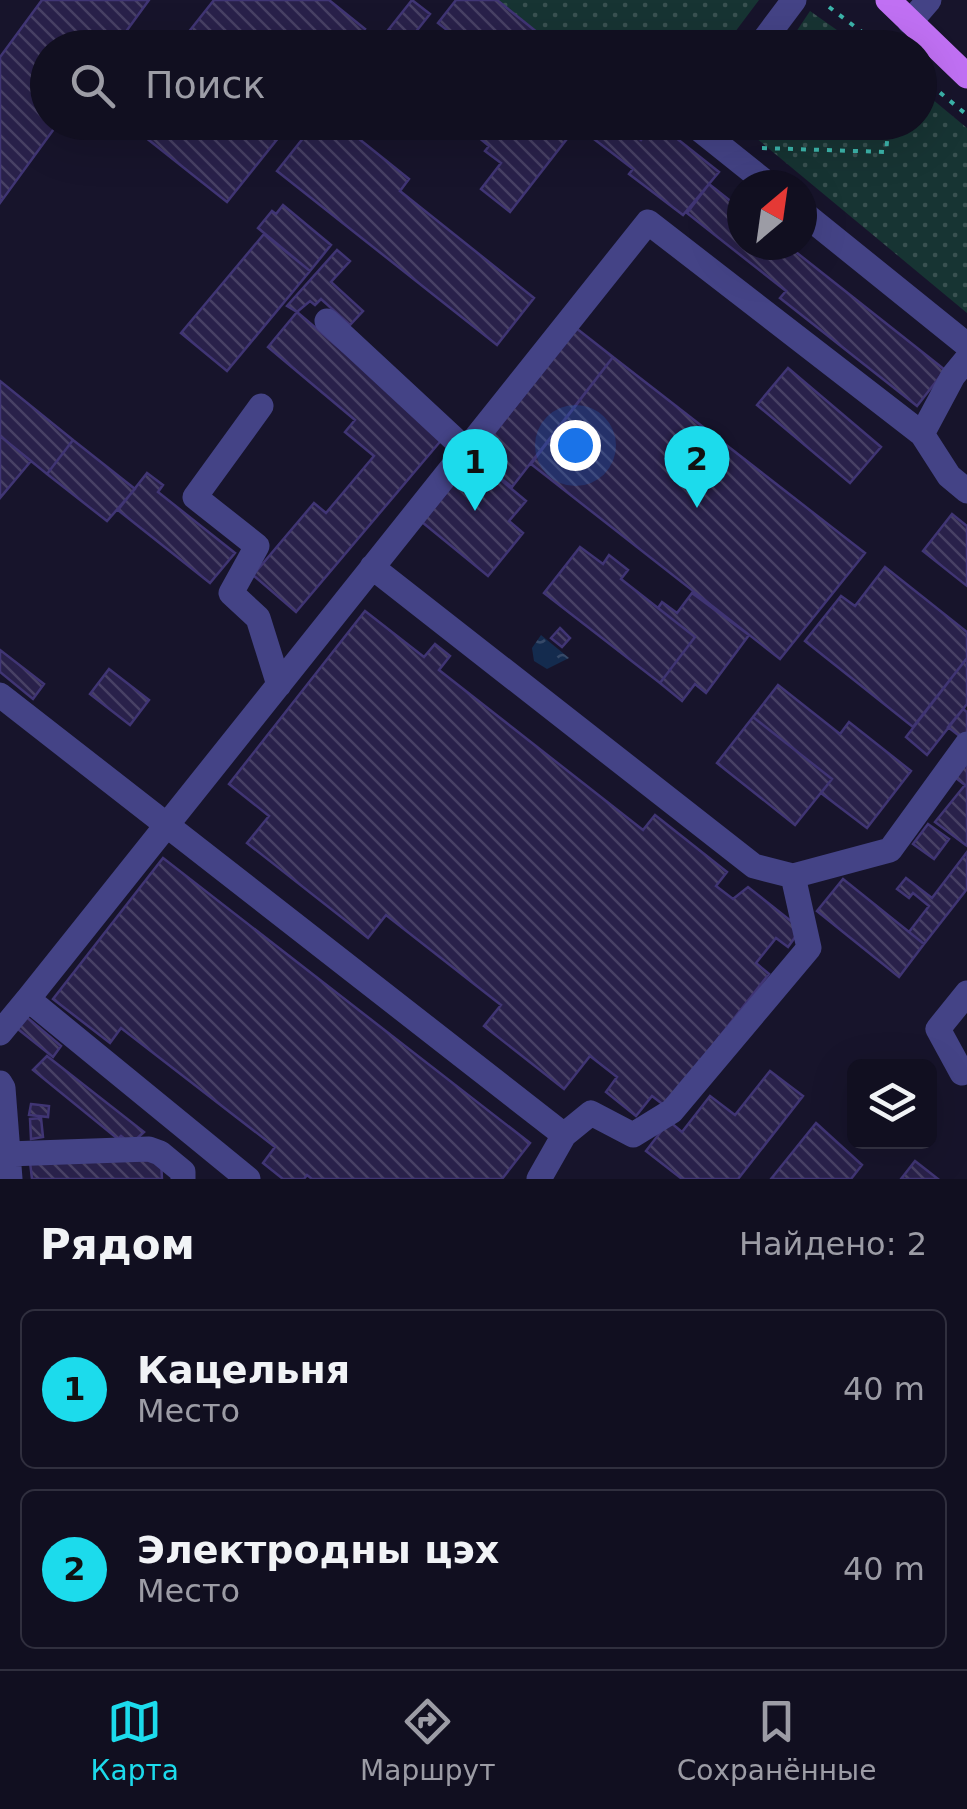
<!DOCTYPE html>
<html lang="ru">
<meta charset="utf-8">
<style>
:root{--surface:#110f20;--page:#1a1829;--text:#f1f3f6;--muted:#9c9ca5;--line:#302f3e;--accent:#1cdbec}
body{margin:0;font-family:"DejaVu Sans",sans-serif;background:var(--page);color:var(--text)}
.controls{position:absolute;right:30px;bottom:30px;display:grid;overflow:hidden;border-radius:15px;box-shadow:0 10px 40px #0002}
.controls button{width:90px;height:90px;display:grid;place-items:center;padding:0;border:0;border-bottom:2px solid var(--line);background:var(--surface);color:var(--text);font:50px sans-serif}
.compass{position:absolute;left:727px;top:170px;width:90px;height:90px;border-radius:50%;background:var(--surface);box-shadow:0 10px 40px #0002;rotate:29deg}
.you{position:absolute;left:575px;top:445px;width:35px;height:35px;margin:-25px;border:8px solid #fff;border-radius:50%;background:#1a73e8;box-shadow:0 0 0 15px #1a73e833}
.badge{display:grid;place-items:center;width:65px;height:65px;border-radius:50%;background:var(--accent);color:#111;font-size:32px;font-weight:700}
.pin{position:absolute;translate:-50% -82px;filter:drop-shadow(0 2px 5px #0008)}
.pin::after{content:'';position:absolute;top:52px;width:35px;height:30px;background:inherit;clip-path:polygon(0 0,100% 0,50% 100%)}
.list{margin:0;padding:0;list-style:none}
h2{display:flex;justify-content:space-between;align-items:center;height:130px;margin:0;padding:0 40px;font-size:42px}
h2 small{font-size:32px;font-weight:400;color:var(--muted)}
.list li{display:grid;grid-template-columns:65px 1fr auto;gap:30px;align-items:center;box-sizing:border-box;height:160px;margin:0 20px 20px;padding:0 20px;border:2px solid var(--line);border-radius:15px}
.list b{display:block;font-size:38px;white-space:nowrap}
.list p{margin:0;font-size:32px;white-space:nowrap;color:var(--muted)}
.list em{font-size:32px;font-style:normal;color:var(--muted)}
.icon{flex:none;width:55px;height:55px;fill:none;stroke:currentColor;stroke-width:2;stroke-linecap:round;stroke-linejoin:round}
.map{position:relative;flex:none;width:967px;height:1179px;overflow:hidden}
.search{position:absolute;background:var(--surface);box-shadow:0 10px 40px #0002;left:30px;right:30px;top:30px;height:110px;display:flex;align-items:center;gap:25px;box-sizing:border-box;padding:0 35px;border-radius:55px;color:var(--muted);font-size:38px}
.sheet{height:490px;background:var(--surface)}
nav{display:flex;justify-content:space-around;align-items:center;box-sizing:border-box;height:140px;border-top:2px solid var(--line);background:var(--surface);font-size:28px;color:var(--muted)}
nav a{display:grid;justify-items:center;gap:5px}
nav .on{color:var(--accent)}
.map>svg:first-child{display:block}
.green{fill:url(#green-dots)}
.water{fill:url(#water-ripples)}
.building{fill:url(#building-back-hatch);stroke:#403574;stroke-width:2.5}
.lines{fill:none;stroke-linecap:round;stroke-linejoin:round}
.path{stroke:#3cb5ab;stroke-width:4;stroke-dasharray:5 8;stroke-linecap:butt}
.minor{stroke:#444386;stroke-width:25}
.major{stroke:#c070f3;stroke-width:25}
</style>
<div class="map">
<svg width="967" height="1179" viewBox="0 0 967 1179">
<defs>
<pattern id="green-dots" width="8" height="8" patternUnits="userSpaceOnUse" patternTransform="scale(2.5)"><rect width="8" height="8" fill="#173433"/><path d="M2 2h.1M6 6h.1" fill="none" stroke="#395151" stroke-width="1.8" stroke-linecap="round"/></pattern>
<pattern id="water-ripples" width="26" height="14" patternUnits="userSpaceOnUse" patternTransform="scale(2.5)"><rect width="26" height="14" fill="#142b4e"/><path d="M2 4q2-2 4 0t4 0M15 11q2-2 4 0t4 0" fill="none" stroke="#364968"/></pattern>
<pattern id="building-back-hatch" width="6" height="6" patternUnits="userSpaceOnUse" patternTransform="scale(2.5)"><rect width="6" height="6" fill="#29214a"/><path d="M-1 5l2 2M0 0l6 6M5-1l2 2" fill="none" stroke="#484165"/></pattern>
</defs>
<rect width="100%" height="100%" fill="#17142b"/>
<path class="green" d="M497,0H759L723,48L543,47L548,40Z
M810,11L861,47H786Z
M920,89L967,128V313L738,123L920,122Z"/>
<path class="water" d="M541,635L569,658L547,669L534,661L532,648Z"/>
<path class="building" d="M42,0H149L114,48H48V122H59L0,203V57Z
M214,0H329L365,29L350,48H176Z
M412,0L430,14L403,48H374Z
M456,0H497L548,41L543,48H470L438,23Z
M126,122H291L227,202Z
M316,122H338L409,179L400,191L534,298L497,345L277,171Z
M507,122H619L641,140L656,122L719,172L683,215L629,174L633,169L577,126L510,212L481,189L501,163L485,151L489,146L477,136L487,123L499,132Z
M709,184L742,210V245H787L945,370L917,406L780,298L786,291L687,213Z
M283,205L331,245L310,271L258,228L272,211L276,214Z
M264,234L310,271L227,371L181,333Z
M337,250L350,261L331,282L363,311L350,325L321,299L315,305L310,301L297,312L287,306Z
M297,312L444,437L296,612L253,575L314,503L326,513L374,456L345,432L355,420L268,347Z
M576,328L613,357L512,487L475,458Z
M613,357L865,553L780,659L531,464Z
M788,368L881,447L850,483L757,405Z
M0,381L73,440L47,474L0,436Z
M0,436L31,461L0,498Z
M73,440L135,489L107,521L47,474Z
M475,458L526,501L509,521L523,533L488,576L422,522Z
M147,473L163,485L158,492L235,553L210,583L118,510Z
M952,514L967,526V586L923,551Z
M580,547L603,564L609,555L628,570L621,579L695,637L660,683L544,593Z
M885,567L967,632V658L913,727L805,641L841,596L855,606Z
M692,593L749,635L706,693L695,684L682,701L660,683L695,637L658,608L662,602L677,613Z
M365,611L424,657L435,644L450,656L439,670L643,830L655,815L727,872L716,886L733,899L748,887L801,929L788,947L776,938L756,963L769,974L665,1106L652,1096L636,1116L606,1092L617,1077L590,1056L564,1089L484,1026L501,1005L386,915L368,938L247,843L269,816L229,784Z
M560,628L570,638L562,647L551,638Z
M0,650L44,684L33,699L0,672Z
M967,658V704L927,755L906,737Z
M109,669L149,700L130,725L90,694Z
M778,685L840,734L849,722L911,771L867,828L821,793L832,779L753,717Z
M963,709L967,712V742L948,727Z
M753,717L832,779L795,825L717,763Z
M967,757V846L935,822L965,785L952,775Z
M928,824L949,839L934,859L913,844Z
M967,852V889L924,944L909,932L929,906L913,893L909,898L897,889L906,878L932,898Z
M163,858L530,1143L502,1179H312L307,1175L304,1179H283L263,1163L275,1147L121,1028L110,1043L53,999Z
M843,879L924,944L899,977L817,911Z
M23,1014L61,1046L53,1057L14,1026Z
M47,1056L144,1132L131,1144L121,1136L118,1139L33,1070Z
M770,1071L803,1096L738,1179H682L646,1151L669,1121L682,1132L710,1096L735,1115Z
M31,1104L49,1106L48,1117L29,1115Z
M41,1118L43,1137L31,1139L30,1119Z
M816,1123L862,1165L851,1179H771Z
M161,1160L162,1179H32L30,1162Z
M915,1161L938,1179H901Z"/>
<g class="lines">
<path class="path" d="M829,7L883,48
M729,48L736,39
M920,76L967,115
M762,148L886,152L889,122"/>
<path class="minor" d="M910,22L929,0
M758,48L794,0
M703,122L699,129L769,185
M802,212L967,345
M327,321L466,450
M261,406L195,497L257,546L231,593L258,618L279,685
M922,434L949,476L967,491
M372,567L754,866L793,876L890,850L967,744
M0,695L564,1135
M0,1033L28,999
M962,1073L938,1029L967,993
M0,1083L3,1088L10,1179
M8,1154L149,1149L160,1153L183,1172V1179
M248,1179L28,999L648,222L922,434L953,376L967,359
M539,1179L564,1135L591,1113L633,1135L672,1111L809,948L793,876"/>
<path class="major" d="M888,0L967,76"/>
</g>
</svg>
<div class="controls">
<button><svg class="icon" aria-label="layers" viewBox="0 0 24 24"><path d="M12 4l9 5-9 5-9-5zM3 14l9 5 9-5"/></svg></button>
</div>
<svg class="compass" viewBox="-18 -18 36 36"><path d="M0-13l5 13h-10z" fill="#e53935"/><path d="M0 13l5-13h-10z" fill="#9c9ca5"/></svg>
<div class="you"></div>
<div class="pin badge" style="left:475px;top:511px">1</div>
<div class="pin badge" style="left:697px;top:508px">2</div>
<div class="search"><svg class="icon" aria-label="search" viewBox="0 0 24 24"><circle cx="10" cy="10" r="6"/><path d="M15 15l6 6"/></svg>Поиск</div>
</div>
<section class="sheet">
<h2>Рядом<small>Найдено: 2</small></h2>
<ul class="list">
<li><span class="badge">1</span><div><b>Кацельня</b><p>Место</p></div><em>40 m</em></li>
<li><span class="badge">2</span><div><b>Электродны цэх</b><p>Место</p></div><em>40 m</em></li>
</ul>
</section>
<nav>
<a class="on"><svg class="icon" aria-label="map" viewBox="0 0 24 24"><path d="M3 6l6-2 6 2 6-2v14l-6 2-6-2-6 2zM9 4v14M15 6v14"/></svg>Карта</a>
<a><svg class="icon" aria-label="directions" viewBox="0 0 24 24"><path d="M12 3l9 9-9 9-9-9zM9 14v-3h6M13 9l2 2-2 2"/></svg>Маршрут</a>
<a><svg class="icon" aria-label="saved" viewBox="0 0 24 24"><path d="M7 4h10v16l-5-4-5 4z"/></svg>Сохранённые</a>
</nav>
